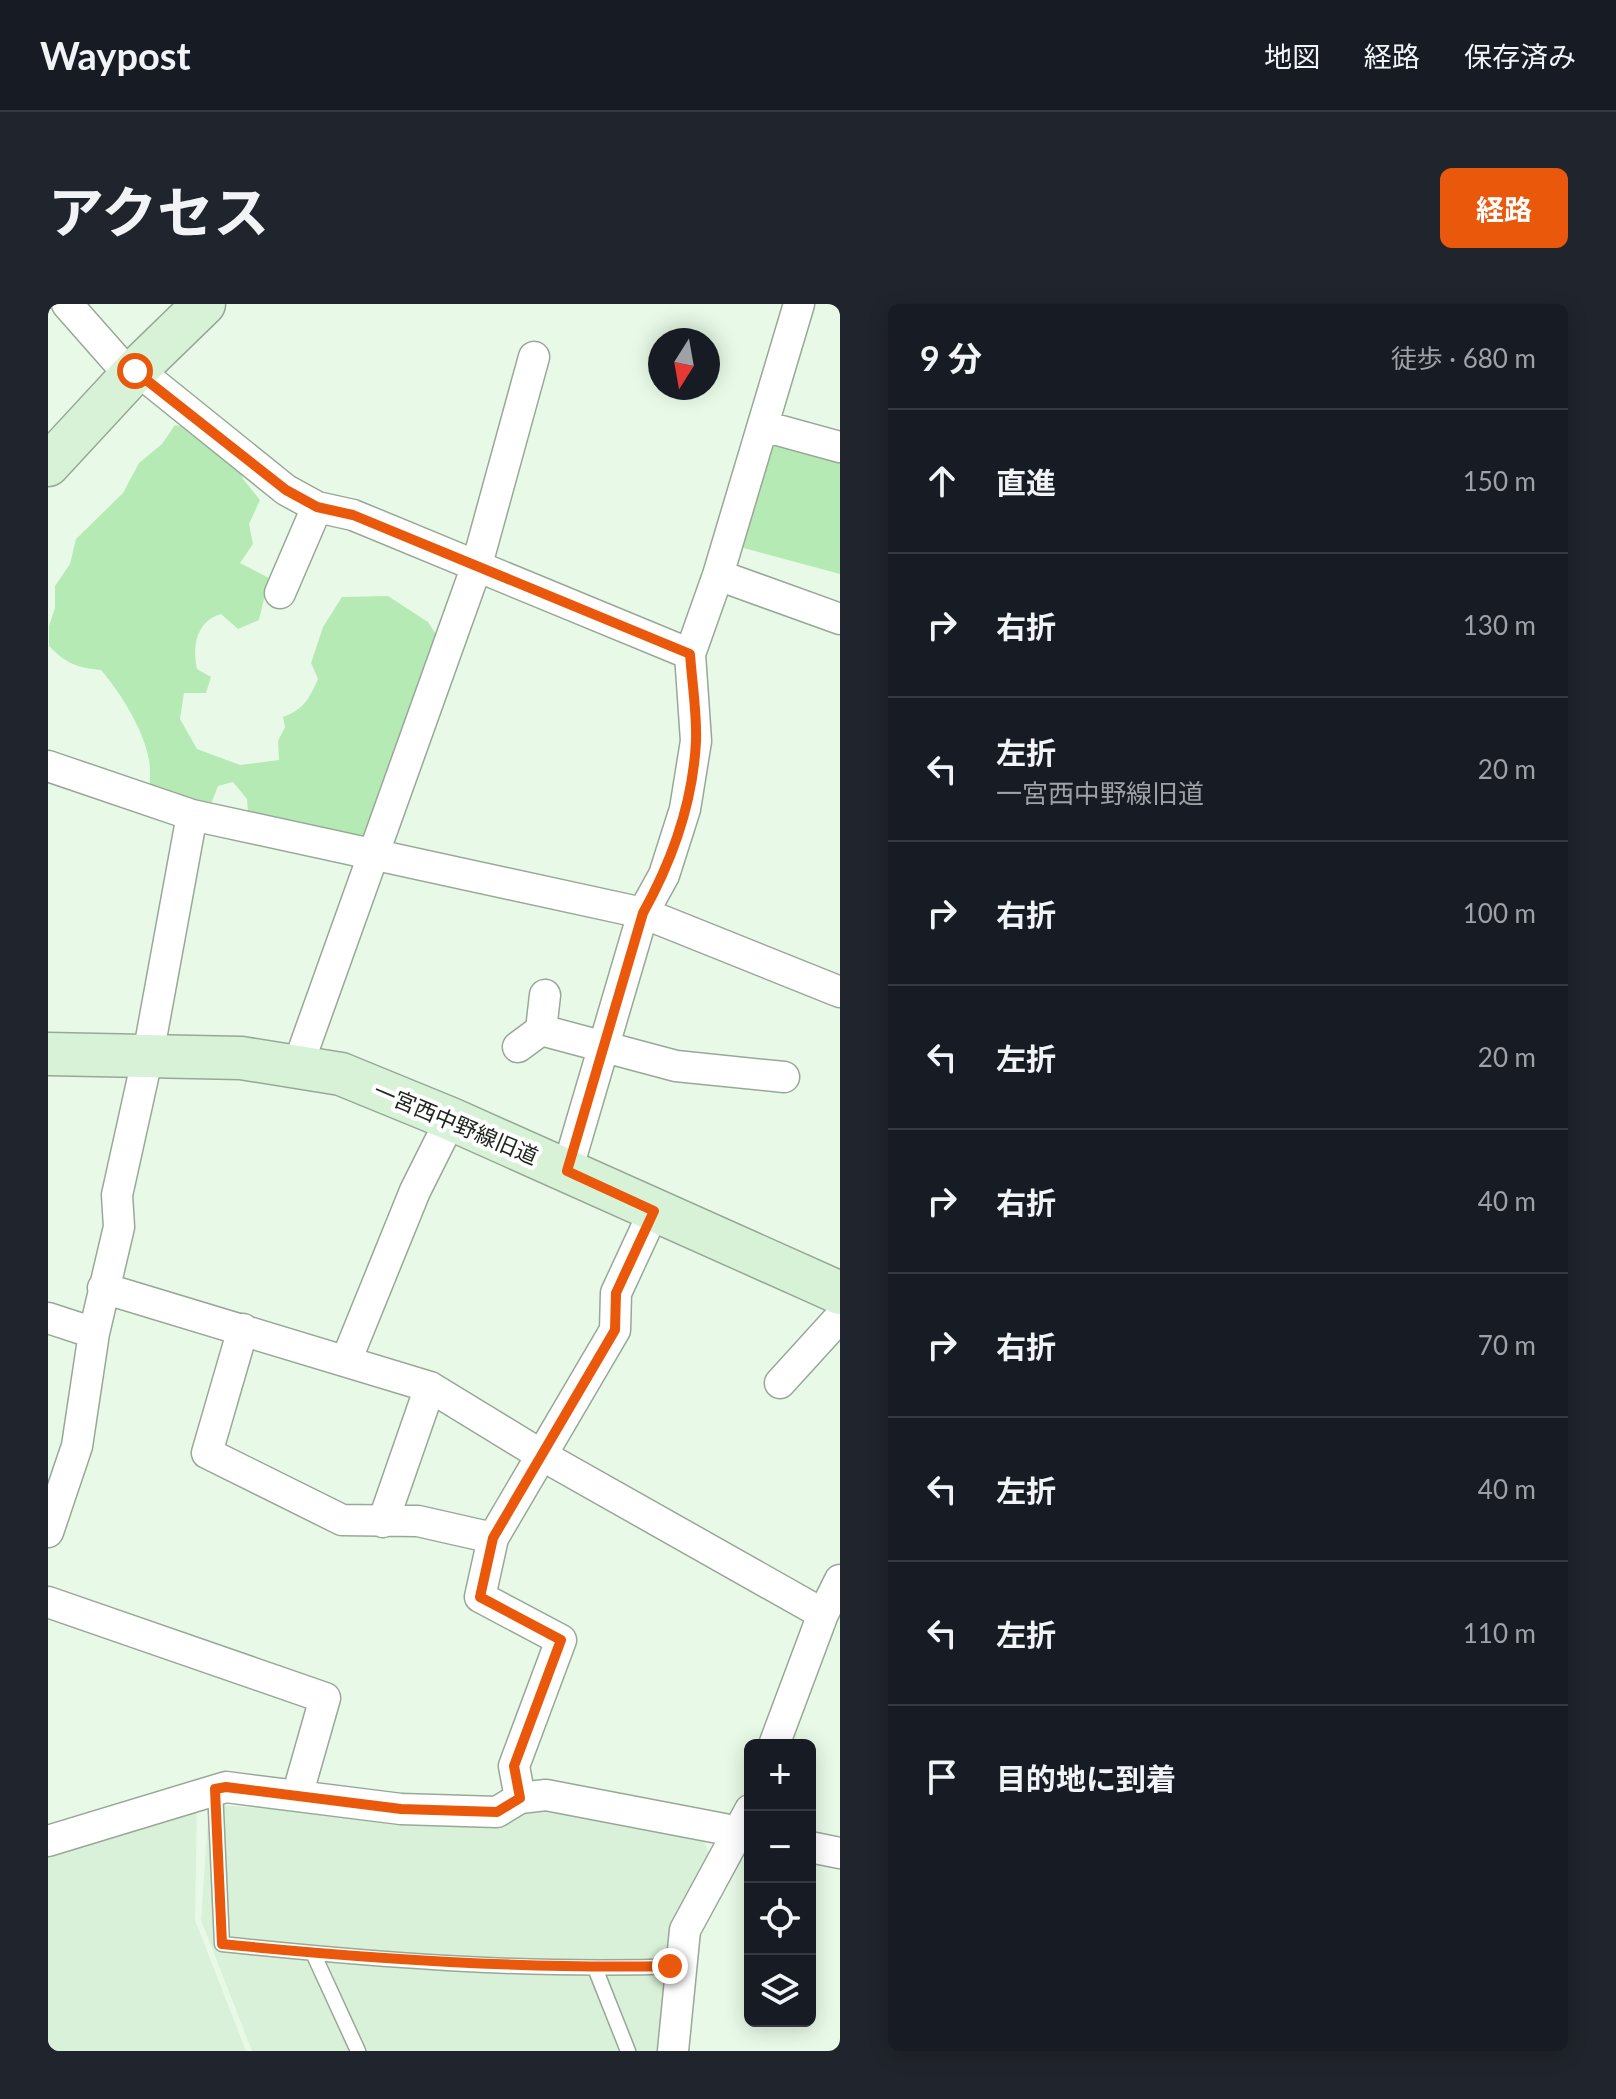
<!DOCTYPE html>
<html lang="ja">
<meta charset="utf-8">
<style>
:root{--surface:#171b24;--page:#20242c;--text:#f1f3f6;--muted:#9ea1a6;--line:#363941;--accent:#ea580c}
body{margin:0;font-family:Lato,"Noto Sans JP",sans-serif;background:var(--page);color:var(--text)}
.controls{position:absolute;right:24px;bottom:24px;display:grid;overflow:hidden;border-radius:12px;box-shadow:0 4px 20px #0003}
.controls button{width:72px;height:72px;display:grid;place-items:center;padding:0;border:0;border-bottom:2px solid var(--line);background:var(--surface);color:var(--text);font:40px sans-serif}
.compass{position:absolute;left:600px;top:24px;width:72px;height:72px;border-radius:50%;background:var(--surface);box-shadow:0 4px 20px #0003;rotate:191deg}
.stop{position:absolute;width:24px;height:24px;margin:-18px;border:6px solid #ea580c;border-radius:50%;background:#fff}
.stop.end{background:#ea580c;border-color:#fff;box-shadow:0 2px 8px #0008}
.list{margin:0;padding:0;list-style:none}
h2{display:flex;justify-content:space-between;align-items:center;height:104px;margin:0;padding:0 32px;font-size:34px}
h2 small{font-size:26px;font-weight:400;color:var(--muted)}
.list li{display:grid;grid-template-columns:52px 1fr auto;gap:24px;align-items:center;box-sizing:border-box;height:144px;padding:0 32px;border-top:2px solid var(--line)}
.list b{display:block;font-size:30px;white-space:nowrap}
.list p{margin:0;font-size:26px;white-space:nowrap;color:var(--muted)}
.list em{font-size:26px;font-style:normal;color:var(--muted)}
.icon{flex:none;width:44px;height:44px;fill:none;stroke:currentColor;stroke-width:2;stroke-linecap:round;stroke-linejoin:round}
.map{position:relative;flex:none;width:792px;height:1747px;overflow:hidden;border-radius:12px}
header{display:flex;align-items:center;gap:48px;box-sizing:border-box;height:112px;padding:0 40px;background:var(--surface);border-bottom:2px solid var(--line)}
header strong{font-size:38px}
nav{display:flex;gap:44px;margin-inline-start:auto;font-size:28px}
.intro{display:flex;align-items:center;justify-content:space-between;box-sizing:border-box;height:192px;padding:0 48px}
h1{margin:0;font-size:56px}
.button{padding:20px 36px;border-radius:12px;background:var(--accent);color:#fff;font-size:28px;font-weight:700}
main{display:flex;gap:48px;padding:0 48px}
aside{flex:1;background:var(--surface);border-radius:12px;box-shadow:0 4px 20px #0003}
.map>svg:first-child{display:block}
.built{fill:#d9f1d8}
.green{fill:#b6eab5}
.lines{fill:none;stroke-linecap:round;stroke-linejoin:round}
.lane-casing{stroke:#98a897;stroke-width:17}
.street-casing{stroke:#98a897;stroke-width:33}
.secondary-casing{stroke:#98a897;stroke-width:45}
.lane{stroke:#fff;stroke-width:14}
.street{stroke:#fff;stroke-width:30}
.secondary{stroke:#d8f2d8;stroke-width:42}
.route{stroke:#ea580c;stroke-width:10}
.labels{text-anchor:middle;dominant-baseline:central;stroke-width:8;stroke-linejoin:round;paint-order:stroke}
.street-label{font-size:22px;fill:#1d241d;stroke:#fff}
</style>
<header>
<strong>Waypost</strong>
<nav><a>地図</a><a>経路</a><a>保存済み</a></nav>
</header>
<div class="intro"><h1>アクセス</h1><a class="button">経路</a></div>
<main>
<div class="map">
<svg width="792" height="1747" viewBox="0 0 792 1747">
<rect width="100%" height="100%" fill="#e8fae7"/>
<path class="built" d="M161,1500L348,1516L475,1502L653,1531L661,1549L624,1634L615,1747H204L153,1616Z
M149,1504L147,1616L198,1747H0V1551Z"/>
<path class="green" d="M127,121L153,126L188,156L195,175L212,196L201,220L205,240L192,259L221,274L211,316L190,325L173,310C149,317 144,341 149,365L163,373L158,389H136L132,415L149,445L192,461L231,456L230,437L237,423L235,413C256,405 261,395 270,375L263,359L275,323L294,293L340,292L380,318L391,335L321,535L201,522L199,495L185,478L170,482L163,500L150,507L103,494C101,481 103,468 101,456C96,426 72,388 53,366C30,364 17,359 1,342V322L7,304V282L22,260L28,235L75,189L91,159L114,140Z
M722,125L792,152V270L688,242Z"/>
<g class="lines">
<defs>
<path id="lane" d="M167,1485L174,1640C325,1656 481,1668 634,1662
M265,1649L310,1747
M547,1664L580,1747"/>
<path id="street" d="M19,0L71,59L99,74L238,186L269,203L305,211L642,350
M715,122L792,143
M670,271L792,315
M232,289L269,203
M0,462L144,511L595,609L792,688
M493,726L628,762L736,773
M470,743L493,726L497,691
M250,761L428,264L486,53
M519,867L595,609L616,571L637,505L648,437L642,350L670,271L751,0
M55,984L382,1083L495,1152L775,1310
M0,1014L46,1029
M195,1025L159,1149L294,1216L370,1217L445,1234
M298,1057L367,887L403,815
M732,1079L792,1013
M335,1218L382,1083
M0,1228L29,1142L46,1029L71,923L69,891L100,751L144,511
M0,1298L277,1394L249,1492
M726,1441L775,1310L792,1276
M472,1494L466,1462L513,1336L432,1293L445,1234L567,1026L568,989L606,907
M0,1537L178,1483L353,1505L449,1508L472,1494L498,1491L702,1530
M762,1543L792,1549
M625,1747L637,1626L702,1506"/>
<path id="secondary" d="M0,161L87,67L156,0
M0,750L193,754L293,770L403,815L792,989"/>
</defs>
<use href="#lane" class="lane-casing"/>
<use href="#street" class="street-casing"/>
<use href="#secondary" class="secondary-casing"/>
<use href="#lane" class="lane"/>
<use href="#street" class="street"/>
<use href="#secondary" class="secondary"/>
</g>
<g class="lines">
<path class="route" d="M87,67L238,186L269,203L305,211L642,350C644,378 649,409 648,437C645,498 624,557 595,609L519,867L606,907L568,989L567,1026L445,1234L432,1293L513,1336L466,1462L472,1494L449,1508L353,1505L178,1483L167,1485L174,1640C322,1655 473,1665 622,1662"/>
</g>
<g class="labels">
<g class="street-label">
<text transform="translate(408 819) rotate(23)">一宮西中野線旧道</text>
</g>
</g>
</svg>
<div class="controls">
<button>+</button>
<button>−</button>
<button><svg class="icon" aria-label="locate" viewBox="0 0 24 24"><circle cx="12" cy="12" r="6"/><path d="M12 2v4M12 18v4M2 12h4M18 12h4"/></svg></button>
<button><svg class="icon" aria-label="layers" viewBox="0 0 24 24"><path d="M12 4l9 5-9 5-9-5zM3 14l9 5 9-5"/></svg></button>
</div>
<svg class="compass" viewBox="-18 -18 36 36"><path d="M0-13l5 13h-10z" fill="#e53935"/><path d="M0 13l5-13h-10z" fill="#9ea1a6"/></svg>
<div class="stop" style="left:87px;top:67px"></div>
<div class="stop end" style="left:622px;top:1662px"></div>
</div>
<aside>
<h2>9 分<small>徒歩 · 680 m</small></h2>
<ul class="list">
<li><svg class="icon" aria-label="ahead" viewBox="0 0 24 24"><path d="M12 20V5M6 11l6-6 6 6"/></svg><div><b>直進</b></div><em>150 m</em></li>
<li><svg class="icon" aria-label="right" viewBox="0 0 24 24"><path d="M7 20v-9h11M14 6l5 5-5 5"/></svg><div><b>右折</b></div><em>130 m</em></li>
<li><svg class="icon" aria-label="left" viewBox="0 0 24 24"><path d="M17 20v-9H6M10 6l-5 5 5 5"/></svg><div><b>左折</b><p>一宮西中野線旧道</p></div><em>20 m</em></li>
<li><svg class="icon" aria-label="right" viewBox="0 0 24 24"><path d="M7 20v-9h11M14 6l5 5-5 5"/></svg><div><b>右折</b></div><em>100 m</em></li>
<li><svg class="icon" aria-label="left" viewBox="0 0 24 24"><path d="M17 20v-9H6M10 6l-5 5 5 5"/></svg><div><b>左折</b></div><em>20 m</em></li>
<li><svg class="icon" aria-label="right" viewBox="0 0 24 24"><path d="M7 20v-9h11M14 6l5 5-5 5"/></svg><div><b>右折</b></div><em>40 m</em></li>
<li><svg class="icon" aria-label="right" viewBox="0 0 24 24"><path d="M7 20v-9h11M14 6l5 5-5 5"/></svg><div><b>右折</b></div><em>70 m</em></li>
<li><svg class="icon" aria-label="left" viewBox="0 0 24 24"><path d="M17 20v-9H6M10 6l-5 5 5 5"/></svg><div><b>左折</b></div><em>40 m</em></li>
<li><svg class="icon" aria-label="left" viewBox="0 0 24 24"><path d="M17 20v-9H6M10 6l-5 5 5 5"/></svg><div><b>左折</b></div><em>110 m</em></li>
<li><svg class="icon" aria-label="arrive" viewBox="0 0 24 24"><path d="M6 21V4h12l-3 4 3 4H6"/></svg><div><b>目的地に到着</b></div></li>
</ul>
</aside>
</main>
